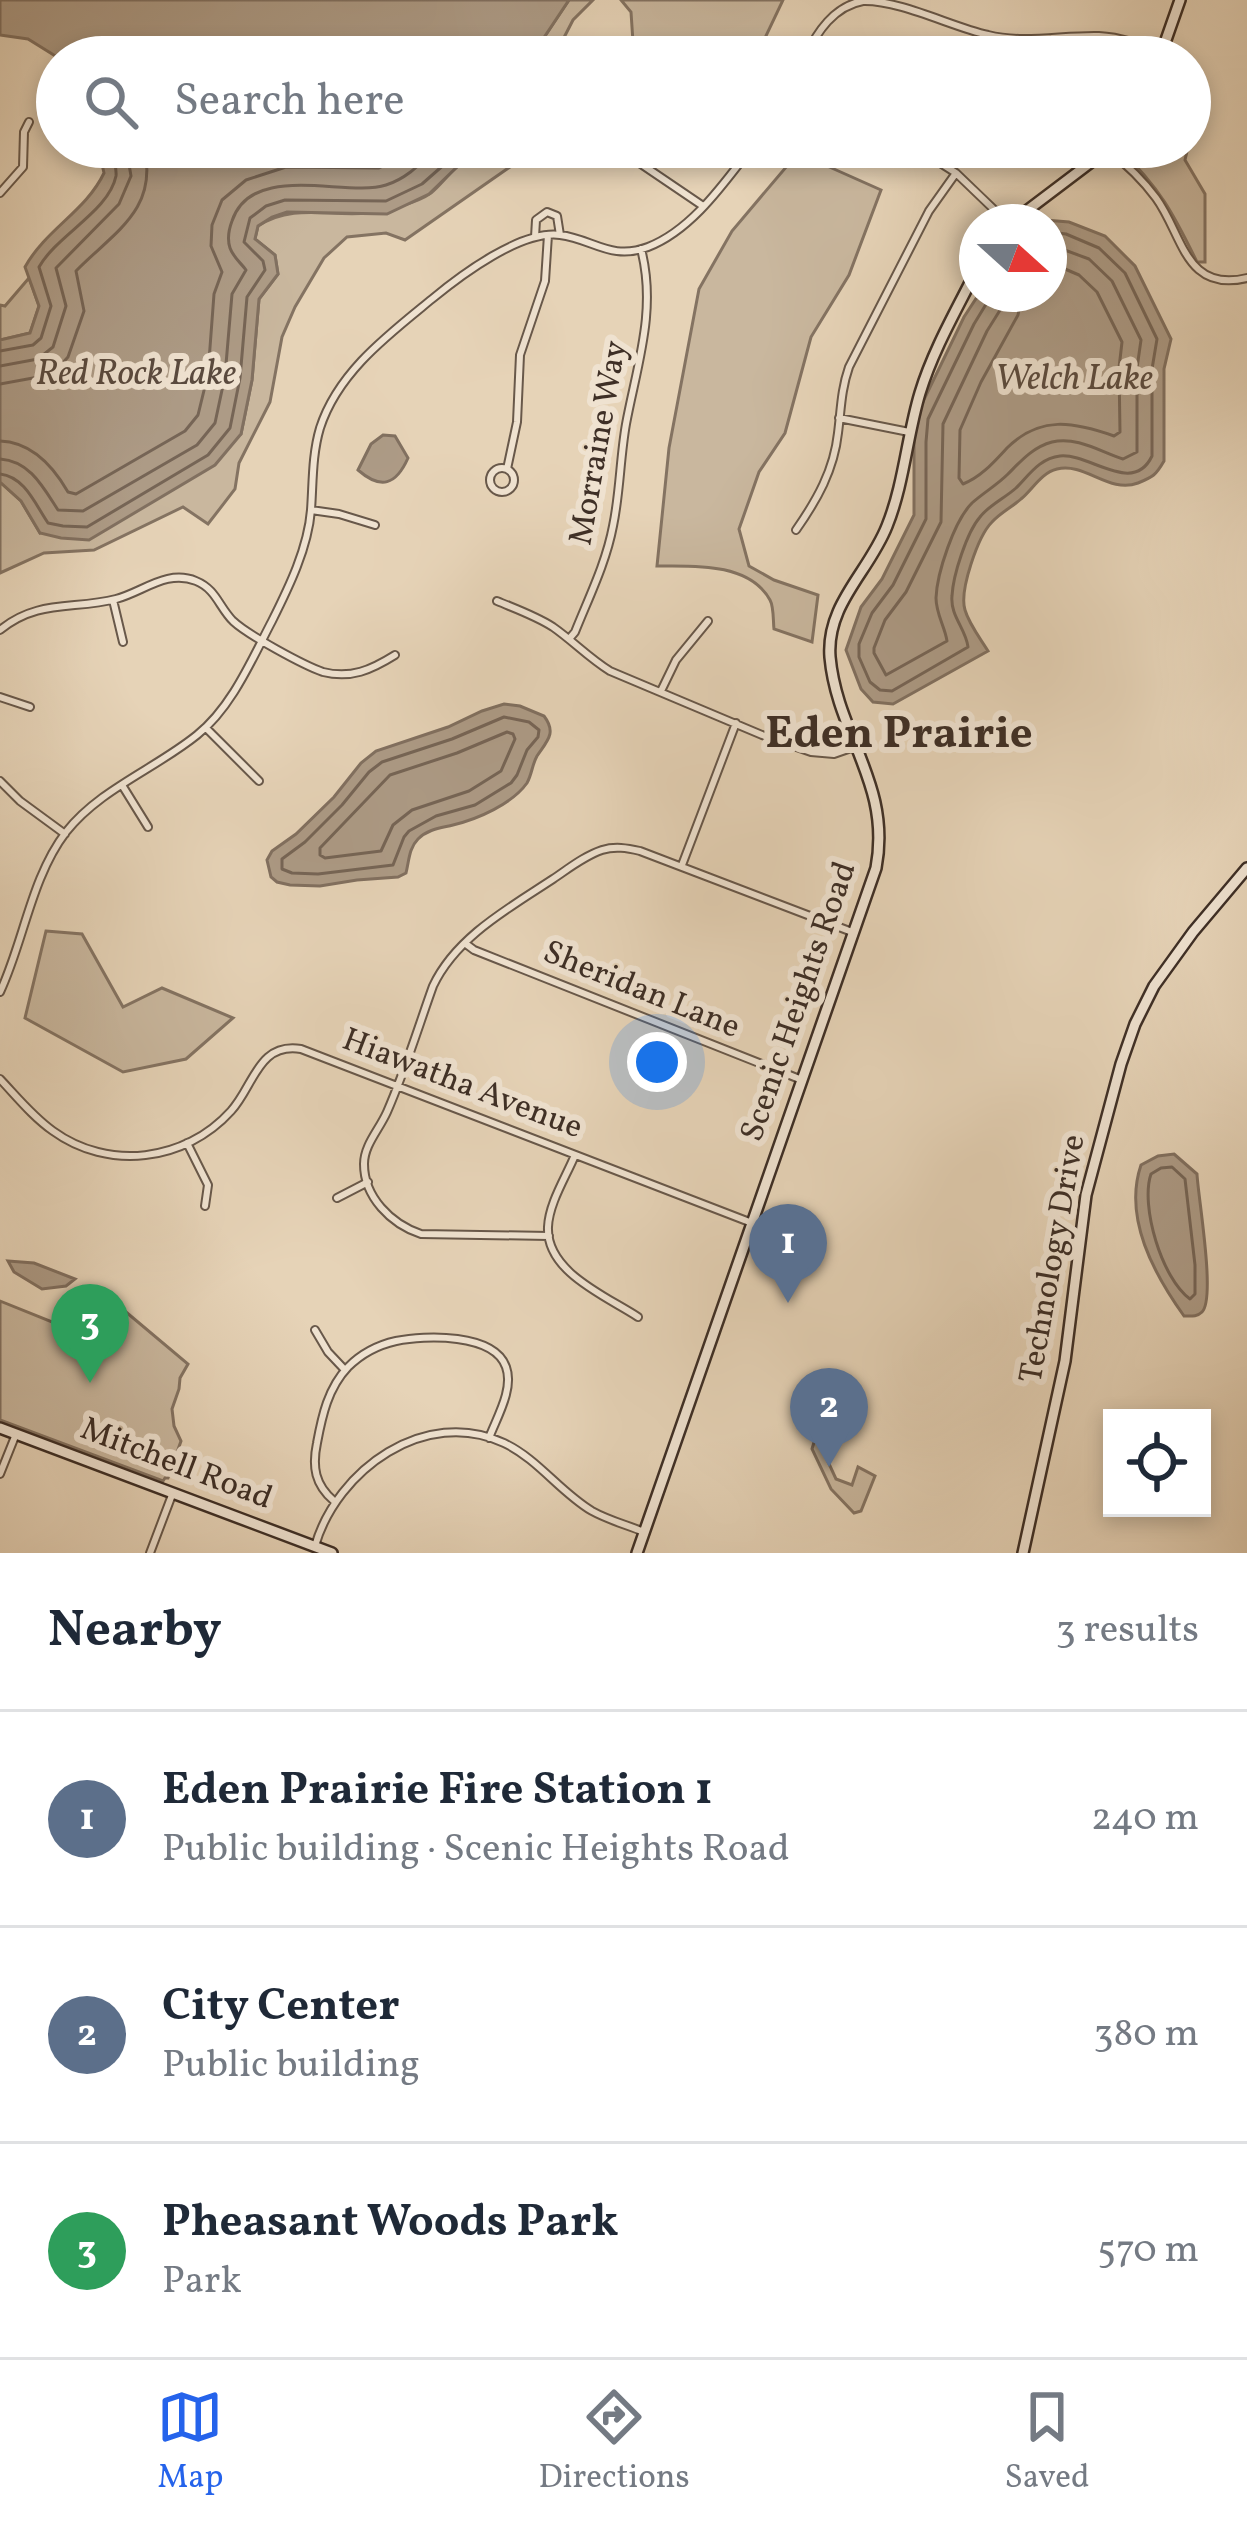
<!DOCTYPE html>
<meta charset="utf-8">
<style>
:root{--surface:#fff;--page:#f6f6f7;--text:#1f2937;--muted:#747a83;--line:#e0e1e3;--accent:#2563eb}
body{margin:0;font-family:Vollkorn,serif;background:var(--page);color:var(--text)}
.controls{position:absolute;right:36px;bottom:36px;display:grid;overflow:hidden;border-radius:0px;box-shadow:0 6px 18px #0003}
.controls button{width:108px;height:108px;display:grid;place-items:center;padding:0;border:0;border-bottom:3px solid var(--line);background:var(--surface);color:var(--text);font:60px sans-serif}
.compass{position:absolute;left:959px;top:204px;width:108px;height:108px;border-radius:50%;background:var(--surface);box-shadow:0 6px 18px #0003;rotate:111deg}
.you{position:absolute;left:657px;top:1062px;width:42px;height:42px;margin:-30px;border:9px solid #fff;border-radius:50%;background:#1a73e8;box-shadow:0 0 0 18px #1a73e833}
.badge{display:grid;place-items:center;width:78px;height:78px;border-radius:50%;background:var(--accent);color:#fff;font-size:39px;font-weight:700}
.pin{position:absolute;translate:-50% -99px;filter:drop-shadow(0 3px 6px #0008)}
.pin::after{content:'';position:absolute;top:63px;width:42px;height:36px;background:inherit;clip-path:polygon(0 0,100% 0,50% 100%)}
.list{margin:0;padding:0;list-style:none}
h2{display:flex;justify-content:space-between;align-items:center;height:156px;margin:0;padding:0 48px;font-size:51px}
h2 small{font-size:39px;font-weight:400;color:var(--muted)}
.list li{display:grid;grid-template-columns:78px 1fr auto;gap:36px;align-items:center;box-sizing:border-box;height:216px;padding:0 48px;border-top:3px solid var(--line)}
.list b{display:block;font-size:45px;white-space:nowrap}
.list p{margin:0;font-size:39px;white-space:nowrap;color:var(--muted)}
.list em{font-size:39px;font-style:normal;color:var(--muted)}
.icon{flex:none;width:66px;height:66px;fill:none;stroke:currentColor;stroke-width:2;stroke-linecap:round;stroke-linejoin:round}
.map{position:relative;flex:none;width:1247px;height:1553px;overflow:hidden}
.search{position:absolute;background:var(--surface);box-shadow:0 6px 18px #0003;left:36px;right:36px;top:36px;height:132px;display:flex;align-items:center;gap:30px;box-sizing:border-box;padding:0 42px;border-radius:66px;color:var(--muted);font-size:45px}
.sheet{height:804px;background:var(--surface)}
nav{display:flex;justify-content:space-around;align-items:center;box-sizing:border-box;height:168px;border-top:3px solid var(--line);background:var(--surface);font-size:33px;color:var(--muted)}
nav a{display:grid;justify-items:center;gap:6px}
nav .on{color:var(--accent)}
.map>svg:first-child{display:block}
.green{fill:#c9b79e;stroke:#847362;stroke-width:3}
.water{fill:#ad9b86;stroke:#817060;stroke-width:3}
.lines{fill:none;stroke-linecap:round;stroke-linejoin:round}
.shore{stroke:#766556;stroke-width:3}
.street-casing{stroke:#68584a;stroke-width:10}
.secondary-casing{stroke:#3e2f26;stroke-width:14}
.street{stroke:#efe2d0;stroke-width:6}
.secondary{stroke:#efe2d0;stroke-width:9}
.labels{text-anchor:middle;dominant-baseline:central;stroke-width:12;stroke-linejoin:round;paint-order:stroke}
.street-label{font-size:33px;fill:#3e2f26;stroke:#efe2d0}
.water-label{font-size:36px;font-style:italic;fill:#5a4a3e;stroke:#efe2d0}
.district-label{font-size:45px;font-weight:bold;fill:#3e2f26;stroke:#efe2d0}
</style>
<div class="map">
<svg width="1247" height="1553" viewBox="0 0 1247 1553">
<rect width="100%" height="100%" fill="#e6d3b7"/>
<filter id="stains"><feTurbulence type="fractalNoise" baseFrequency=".00167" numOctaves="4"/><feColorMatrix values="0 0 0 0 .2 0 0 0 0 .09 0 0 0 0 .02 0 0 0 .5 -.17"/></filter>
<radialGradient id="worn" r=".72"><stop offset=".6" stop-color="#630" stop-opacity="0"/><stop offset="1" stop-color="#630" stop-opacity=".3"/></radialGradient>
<path class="green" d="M569,0H593L573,20L554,57H531Z
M621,0H783L756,57H634L631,12Z
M478,147H530V153L405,240L386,233L347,237L324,258L295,307L282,337L270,402L239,463L235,489L208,524L183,507L94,550L44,553L0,573V482L21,501L40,533L241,434L252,380L259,299L278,274L275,255L255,239L258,226C293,203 330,217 368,213C386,211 417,203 431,193C441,185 448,174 458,166C466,159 472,156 478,147Z
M1122,147H1188L1185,160L1205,194V262H1197C1174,215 1159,186 1120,150Z
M798,153L881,190L849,275L811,337L785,433L759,472L739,529L749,566L774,580L818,595L812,642L774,629C773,621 774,607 770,600C749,562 692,566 657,566L669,448L699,289L732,231Z
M29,278L39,306L30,333L0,340V305L5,306Z
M46,931L82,934L123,1007L162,988L233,1018L186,1059L123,1072L25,1018Z
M101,1291L188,1364L180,1378L179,1389L172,1409L174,1426L181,1441L168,1478H165L163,1481L0,1420V1301L57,1324L88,1293Z
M815,1439L827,1443L824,1453L836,1479L852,1485L858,1467L875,1476L861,1511L854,1513L831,1489L812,1449Z"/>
<path class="water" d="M0,0H569L531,57H57L28,39L0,35Z
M98,147H478L472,156L458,166L429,194L387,214L287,212L272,217L258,226L255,239L275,255L278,274L259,299L252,380L241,434L215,465L89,540L61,538L40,533L21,501L0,482V340L30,333L39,306L25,267C46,229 86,211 104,173Z
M1045,220L1069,222L1105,236L1135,266L1171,339L1164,369V461C1156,475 1153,477 1138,483C1109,494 1085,462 1057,469C1041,473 1033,489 1021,499C1012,507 1000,513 992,522C978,536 959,591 965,610C969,624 980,638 988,651L893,704L873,702L861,689L846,650L861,607L882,579L914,515V441L917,414L964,317L979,294H1049V222H1042Z
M383,435L395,436L408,458C396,485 381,490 358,470L371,444Z
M504,704L520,706L544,716C557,733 547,741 537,756C532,765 532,774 527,783C512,804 478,819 453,825C441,828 428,829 418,839C409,848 409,861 406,873L398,877L357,880L320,886L290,885L277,882L271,877L267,860L272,851L296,834L334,797L361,763L376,751L448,727L482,711Z
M1174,1154L1197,1174C1198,1197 1216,1298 1202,1312C1197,1317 1191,1316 1184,1316C1154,1274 1123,1218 1141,1165L1158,1156Z
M8,1261L34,1263L75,1279L66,1286L42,1289L14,1272Z"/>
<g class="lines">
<path class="shore" d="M989,294L988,301L974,324L928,419L926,442V519L893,585L872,613L859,644V657L870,682L880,690L892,691L968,647C966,629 950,616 952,596C953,575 967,532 980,517C989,505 1005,498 1016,488C1029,475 1040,458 1060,456C1090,453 1133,496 1152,456V369L1157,339L1125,273L1099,248L1066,234L1049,232
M1004,294L1002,307L987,331L943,424L941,522L906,592L885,620L874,648V653L886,675L947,641C945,627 936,614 936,598C937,573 954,521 972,503C983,493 997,485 1008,474C1021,461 1033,447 1052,442C1077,436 1101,452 1123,459L1137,452V368L1141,340L1112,281L1089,259L1062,249L1049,248
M1022,294L1018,315L981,382L960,430L959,478L963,484C981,477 994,462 1007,448C1040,415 1074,422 1114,436L1120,432L1119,368L1122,342L1097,292L1079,275L1058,266H1049
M0,351L33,345L41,338L51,306L39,267C57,235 109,211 116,176C117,167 113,156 110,147
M0,366L38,359L53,347L66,306L56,268L119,204L131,176L126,147
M0,384L44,376L59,367L68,357L84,311L76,271C114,232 159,210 144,147
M0,441C32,442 53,466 68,492L76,494L185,431L198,415L208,374L214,294L222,272L211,246L212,225L222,200L246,180L286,167L379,168L403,156L412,147
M0,459C30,461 43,487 58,510L83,511L197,445L215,423L225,376L232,294L246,270C241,263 233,257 230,248C227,239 229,229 232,221C252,161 346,198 386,185C408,178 422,162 438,147
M0,474C25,477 35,504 48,523L63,526L87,527L208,455L230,428L240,378L247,297L265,270L263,261L244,242L250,218L266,206L285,200L386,201L422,184L464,147
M504,717L529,722L539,730L538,737L527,750L517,775L511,783L475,805L436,816L409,831L404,837L393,865L318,874L292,873L282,869V859L305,842L342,805L369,772L382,762L452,739Z
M507,732L513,734L515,739L501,771L469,791L412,810L393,825L381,851L325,858L320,855V848L390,775L457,753Z
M1172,1167L1185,1179L1195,1265V1294L1190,1299C1162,1279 1140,1206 1151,1174L1161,1168Z"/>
<defs>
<path id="street" d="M1052,38L1053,57
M805,57C817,32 834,6 863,1C900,0 952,27 988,35C1024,44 1062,35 1099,36C1121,37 1142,45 1162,53
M616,147L703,206
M915,147L956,173L1007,222
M1108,150C1126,164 1142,179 1156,198C1183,235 1185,293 1247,278
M0,193L23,167L24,132L29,122
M535,237L536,220L547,212L557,216L560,235
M839,418L909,432
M490 480a12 12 0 1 1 24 0a12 12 0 1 1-24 0Z
M507,469L517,422L520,355L545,281L548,235
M311,510L339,514L375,525
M796,530C817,500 834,470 838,433C841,410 841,390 849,367L929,211L956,173
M113,600L123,642
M497,601C516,609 536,616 553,627C573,641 589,658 610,671L762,735L811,752L834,754L857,746
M0,630C38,599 73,610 116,599C143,592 167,569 196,581C216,589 219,607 233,621C248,635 303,665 323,672C351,679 371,670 395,655
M569,639L575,632C589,597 606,563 613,526C620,493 620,458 626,424C637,365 657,310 641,249
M661,691L676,660L708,621
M0,697L30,707
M206,728L259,781
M0,781L20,801L65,834
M122,785L148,827
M682,865L736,723
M466,944L474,950L802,1080
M0,992C24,941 31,878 66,832C100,789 155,769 197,735C232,707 252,659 272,621C289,587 308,548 311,510C313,482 312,455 320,428C338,372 388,335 432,299C461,275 521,230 560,235C593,239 611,261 648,247C692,230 724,183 752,147
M0,1079C17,1097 33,1117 53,1131C108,1171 185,1162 231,1111C254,1086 258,1042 301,1049L752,1223
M187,1143L208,1185L205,1206
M575,1155C566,1177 549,1203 548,1227C546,1272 606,1296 638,1317
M337,1198L368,1182
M549,1236L421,1234C391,1224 364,1197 364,1164C364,1145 379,1130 387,1112C405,1071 418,1028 433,986C456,937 509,908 553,879C568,869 584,856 602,850C615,846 627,848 640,851L852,932
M315,1330L328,1352L345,1370
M0,1474L16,1434
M334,1501C315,1485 312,1467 317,1443C322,1416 328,1388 348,1367C361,1354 378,1345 396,1341C425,1335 494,1333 506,1367C514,1389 497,1417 489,1438
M315,1546C337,1470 425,1406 504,1443C538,1459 560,1492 592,1511C608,1520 627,1525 644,1532
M150,1553L172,1495"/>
<path id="secondary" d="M1160,57L1180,0
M1012,222L1111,147
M0,1428L332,1553
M637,1553L876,868C892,784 837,735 830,657C826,604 869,572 887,526C904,484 907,436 920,393C933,350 957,309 977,269
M1023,1553L1065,1361L1086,1195L1121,1064L1135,1024L1154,986L1193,932L1247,868"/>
</defs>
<use href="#street" class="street-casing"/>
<use href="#secondary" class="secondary-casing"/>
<use href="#street" class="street"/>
<use href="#secondary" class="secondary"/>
</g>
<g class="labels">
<g class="street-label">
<text transform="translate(600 443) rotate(-80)">Morraine Way</text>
<text transform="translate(641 991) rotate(22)">Sheridan Lane</text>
<text transform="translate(800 1002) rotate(-71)">Scenic Heights Road</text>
<text transform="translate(462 1085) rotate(21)">Hiawatha Avenue</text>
<text transform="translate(1054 1259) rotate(-80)">Technology Drive</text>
<text transform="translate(176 1465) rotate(21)">Mitchell Road</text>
</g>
<g class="water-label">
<text x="136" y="375">Red Rock Lake</text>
<text x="1074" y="380">Welch Lake</text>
</g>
<g class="district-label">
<text x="899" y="735">Eden Prairie</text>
</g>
</g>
<rect width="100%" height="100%" filter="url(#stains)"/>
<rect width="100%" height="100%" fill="url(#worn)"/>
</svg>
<div class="controls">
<button><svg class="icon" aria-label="locate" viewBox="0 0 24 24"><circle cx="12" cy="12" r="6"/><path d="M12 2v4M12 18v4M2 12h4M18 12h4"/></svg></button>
</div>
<svg class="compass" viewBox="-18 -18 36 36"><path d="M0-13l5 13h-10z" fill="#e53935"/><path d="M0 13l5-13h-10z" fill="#747a83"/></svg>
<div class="you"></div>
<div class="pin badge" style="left:788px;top:1303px;background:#5c6f8a">1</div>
<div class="pin badge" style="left:829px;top:1467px;background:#5c6f8a">2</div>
<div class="pin badge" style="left:90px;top:1383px;background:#2e9e5b">3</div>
<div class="search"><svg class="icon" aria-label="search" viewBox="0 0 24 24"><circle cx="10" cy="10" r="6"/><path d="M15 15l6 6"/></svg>Search here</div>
</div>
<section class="sheet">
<h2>Nearby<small>3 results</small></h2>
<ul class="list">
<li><span class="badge" style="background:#5c6f8a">1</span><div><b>Eden Prairie Fire Station 1</b><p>Public building · Scenic Heights Road</p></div><em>240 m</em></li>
<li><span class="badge" style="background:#5c6f8a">2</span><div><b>City Center</b><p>Public building</p></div><em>380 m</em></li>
<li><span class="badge" style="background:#2e9e5b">3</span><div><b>Pheasant Woods Park</b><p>Park</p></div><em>570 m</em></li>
</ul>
</section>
<nav>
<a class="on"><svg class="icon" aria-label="map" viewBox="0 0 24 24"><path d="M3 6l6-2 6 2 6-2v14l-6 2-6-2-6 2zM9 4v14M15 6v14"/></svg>Map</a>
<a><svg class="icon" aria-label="directions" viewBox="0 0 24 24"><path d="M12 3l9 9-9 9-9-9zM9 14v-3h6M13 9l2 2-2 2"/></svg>Directions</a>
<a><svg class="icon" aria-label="saved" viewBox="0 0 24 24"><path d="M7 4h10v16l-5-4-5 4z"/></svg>Saved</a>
</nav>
